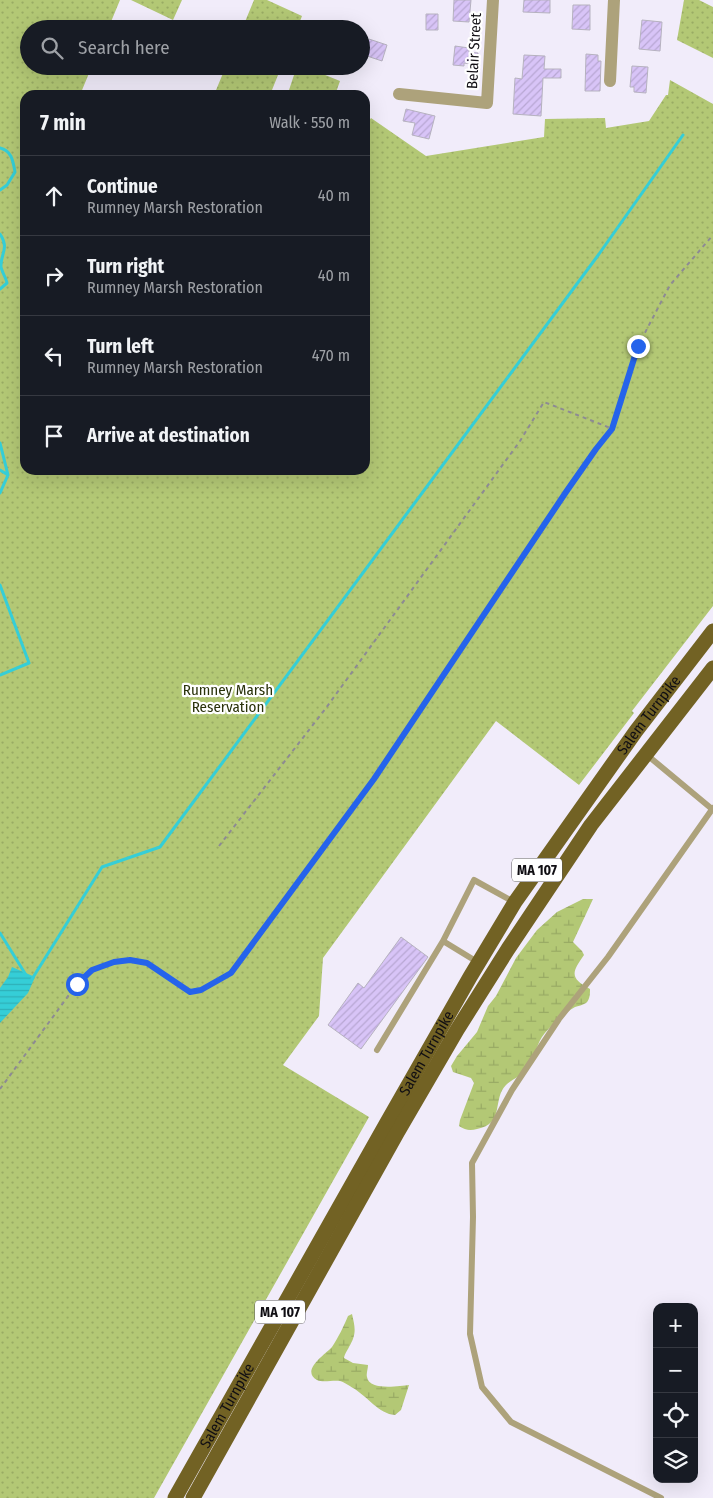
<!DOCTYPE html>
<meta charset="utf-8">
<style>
:root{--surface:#171b24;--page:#20242c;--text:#f1f3f6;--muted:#9ea1a6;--line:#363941}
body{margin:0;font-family:"Fira Sans Condensed",sans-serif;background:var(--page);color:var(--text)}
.controls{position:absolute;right:15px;bottom:15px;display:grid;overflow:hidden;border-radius:10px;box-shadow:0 5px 20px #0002}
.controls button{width:45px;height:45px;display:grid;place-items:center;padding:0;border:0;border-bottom:1px solid var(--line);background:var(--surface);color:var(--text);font:25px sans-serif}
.stop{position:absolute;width:15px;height:15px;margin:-11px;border:4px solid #2563eb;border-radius:50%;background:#fff}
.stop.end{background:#2563eb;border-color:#fff;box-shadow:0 1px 5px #0008}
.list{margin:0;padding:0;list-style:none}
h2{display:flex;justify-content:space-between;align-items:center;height:65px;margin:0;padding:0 20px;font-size:21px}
h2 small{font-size:16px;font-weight:400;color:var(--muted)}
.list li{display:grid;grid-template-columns:32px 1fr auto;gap:15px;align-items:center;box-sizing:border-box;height:80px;padding:0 20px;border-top:1px solid var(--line)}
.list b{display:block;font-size:19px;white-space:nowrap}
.list p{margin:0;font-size:16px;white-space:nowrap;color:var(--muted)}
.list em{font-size:16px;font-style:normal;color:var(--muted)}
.icon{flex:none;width:28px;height:28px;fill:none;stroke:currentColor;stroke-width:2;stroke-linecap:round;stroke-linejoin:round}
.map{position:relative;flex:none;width:713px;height:1498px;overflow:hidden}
.search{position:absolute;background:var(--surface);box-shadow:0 5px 20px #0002;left:20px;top:20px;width:350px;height:55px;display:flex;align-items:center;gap:12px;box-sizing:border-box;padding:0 18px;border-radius:28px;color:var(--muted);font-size:19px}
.panel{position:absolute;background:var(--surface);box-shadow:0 5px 20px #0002;left:20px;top:90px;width:350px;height:385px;border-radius:15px}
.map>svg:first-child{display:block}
.wetland{fill:url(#wetland-marsh)}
.park{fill:url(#park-dots)}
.water{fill:url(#water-rules)}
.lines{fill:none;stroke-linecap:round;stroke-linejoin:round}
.stream{stroke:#35ced7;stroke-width:3}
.building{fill:url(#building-hatch);stroke:#b6b2bf}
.path{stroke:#8d8a94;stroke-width:2;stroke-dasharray:4 4;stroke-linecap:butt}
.lane{stroke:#ada27b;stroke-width:6}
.street{stroke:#ada27b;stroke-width:12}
.primary{stroke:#726224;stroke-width:15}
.route{stroke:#2563eb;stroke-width:6}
.labels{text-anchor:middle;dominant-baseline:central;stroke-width:4.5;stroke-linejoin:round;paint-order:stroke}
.shield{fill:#fff;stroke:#58565a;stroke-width:1}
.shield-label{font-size:14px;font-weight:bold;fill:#100e13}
.street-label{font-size:15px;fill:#100e13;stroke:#fff}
.park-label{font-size:15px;fill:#2a320b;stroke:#fff}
</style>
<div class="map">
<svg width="713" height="1498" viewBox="0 0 713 1498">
<defs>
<pattern id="wetland-marsh" width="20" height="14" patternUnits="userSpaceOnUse" patternTransform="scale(1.25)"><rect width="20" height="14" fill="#b3c875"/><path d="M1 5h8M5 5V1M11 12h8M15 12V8" fill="none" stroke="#99ab64"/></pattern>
<pattern id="park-dots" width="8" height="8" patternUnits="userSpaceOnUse" patternTransform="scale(1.25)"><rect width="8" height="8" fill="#b3c875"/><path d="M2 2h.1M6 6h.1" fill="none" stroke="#99ab64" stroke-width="1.8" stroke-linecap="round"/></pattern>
<pattern id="water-rules" width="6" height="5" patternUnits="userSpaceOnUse" patternTransform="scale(1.25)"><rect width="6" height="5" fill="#35ced7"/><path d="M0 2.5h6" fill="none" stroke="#2eb0b8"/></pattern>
<pattern id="building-hatch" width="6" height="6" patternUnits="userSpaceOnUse" patternTransform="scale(1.25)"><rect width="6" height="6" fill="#d8c4f7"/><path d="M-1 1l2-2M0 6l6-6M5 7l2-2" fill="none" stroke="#b8a7d3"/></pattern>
</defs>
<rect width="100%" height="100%" fill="#f1ecfa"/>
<path class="wetland" d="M583,899H593L573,942L582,951L584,955C572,972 569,978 590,989C590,993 590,1000 586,1003C583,1005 578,1006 575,1007C569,1010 565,1014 560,1018C551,1026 542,1034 538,1045C534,1053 534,1061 527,1069C522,1076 512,1079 506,1085C492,1099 505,1124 477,1129C470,1131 465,1130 459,1126L460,1120L474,1083L471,1078L453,1072L451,1066L457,1056L477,1032L488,1006L496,996L516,958L537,930L557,912Z
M352,1314C355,1327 357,1334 349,1347C347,1351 345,1353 344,1358L353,1363L368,1365C368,1369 366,1374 367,1377C369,1391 399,1386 409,1385L401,1410L395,1415C379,1414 367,1396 353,1388C350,1386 344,1382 340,1381C332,1380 323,1383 317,1380C300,1370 326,1354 332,1347C338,1338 344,1326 348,1316Z"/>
<path class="park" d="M0,0H120L108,29H29V66H92L80,95H25V470H365V126L371,118L426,156L544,137L545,119L605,118L606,128L649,121L666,95H668L670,80L713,104V606L632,711L634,713L579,785L496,721L323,958L319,1016L283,1065L369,1117L154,1498H0Z
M131,0H182L173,20Z
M254,0H267L302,16L297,29H242Z
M684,0H699L713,7V58L677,40Z
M226,66H272L280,70L270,95H214Z
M297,66H303L340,81L335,95H302L289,90Z"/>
<path class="water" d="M12,967L35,977L28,993L0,1023V988L8,977Z"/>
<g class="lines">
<path class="stream" d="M0,148C12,151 13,161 15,172L7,185L0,190
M0,234C10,249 0,254 1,267C2,272 6,278 7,283L0,289
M0,443L8,475
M0,470L8,475L0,493
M0,585L29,663L0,675
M0,933L26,975
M32,979L102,867L160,847L599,254L683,135"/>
</g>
<path class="building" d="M454,0H471L469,22L453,21Z
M524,0H550V13L523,12Z
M573,5H590V30L572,29Z
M426,14H438V30H426Z
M642,20L662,22L660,51L639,49Z
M369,39L387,45L382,61L364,55Z
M455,46L469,48V52L478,53L477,65L464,63V66L453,65Z
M586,54L598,55V61H601L600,91H585Z
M524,55L545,56L544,69H561V78H543L541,116L513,114L515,78L522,79Z
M632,66L648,67L646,93L634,92V87H630Z
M406,109L435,116L429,139L412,135L415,123L403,121Z
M401,937L428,957L361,1049L328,1025L358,983L364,988Z"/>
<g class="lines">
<path class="path" d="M219,846L326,708L520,441L544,402L613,429
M0,1089L77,984L92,970L113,963L130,960L147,963L190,992L201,991L231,973L374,779L566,492L596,449L613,429L638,346L670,285L713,235"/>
<path class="lane" d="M647,755L712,809
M479,963L443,941L474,880L514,902
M377,1050L443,941
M661,1498L511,1422L482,1387L470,1334L473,1217L472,1163L512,1090L559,1019L608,957L713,808"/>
<path class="street" d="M610,81L614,0
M399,94L487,103L493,0"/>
<g class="primary">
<path id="s1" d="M175,1498L385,1126L470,977L515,902L636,731L713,631"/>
<path d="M193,1498L397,1133L457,1030L508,949L591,825L713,668"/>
</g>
</g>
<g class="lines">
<path class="route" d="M77,984L92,970L114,962L130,960L147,963L190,992L201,990L231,973L374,779L566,492L596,449L612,429L638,346"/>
</g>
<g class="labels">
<g class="shield">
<rect x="512" y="858.5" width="50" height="23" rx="4"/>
<rect x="255" y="1300.5" width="50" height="23" rx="4"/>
</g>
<g class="shield-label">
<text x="537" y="870">MA 107</text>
<text x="280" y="1312">MA 107</text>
</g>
<g class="street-label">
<text transform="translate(474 51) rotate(-87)">Belair Street</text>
<text stroke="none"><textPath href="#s1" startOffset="916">Salem Turnpike</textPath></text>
<text stroke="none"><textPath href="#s1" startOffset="511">Salem Turnpike</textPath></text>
<text stroke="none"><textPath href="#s1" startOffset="106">Salem Turnpike</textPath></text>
</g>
<g class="park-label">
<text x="228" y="690">Rumney Marsh<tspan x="228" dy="17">Reservation</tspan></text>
</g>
</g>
</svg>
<div class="controls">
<button>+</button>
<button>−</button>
<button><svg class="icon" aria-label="locate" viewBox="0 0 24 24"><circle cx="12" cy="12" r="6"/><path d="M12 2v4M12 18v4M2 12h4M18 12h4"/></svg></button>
<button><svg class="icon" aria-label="layers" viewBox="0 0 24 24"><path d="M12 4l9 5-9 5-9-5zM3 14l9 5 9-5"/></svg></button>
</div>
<div class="stop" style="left:77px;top:984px"></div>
<div class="stop end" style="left:638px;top:346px"></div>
<div class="search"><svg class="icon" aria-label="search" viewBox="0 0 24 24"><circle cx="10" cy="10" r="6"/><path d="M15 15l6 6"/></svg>Search here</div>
<section class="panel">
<h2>7 min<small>Walk · 550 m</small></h2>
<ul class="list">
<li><svg class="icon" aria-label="ahead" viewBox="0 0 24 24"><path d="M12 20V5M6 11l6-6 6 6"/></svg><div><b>Continue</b><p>Rumney Marsh Restoration</p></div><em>40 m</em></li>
<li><svg class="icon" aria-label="right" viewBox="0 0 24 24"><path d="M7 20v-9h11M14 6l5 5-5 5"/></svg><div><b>Turn right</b><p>Rumney Marsh Restoration</p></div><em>40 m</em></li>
<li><svg class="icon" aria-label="left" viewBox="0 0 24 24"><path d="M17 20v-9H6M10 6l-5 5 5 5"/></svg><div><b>Turn left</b><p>Rumney Marsh Restoration</p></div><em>470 m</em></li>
<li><svg class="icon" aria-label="arrive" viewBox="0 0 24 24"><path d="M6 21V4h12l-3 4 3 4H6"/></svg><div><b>Arrive at destination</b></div></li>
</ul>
</section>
</div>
